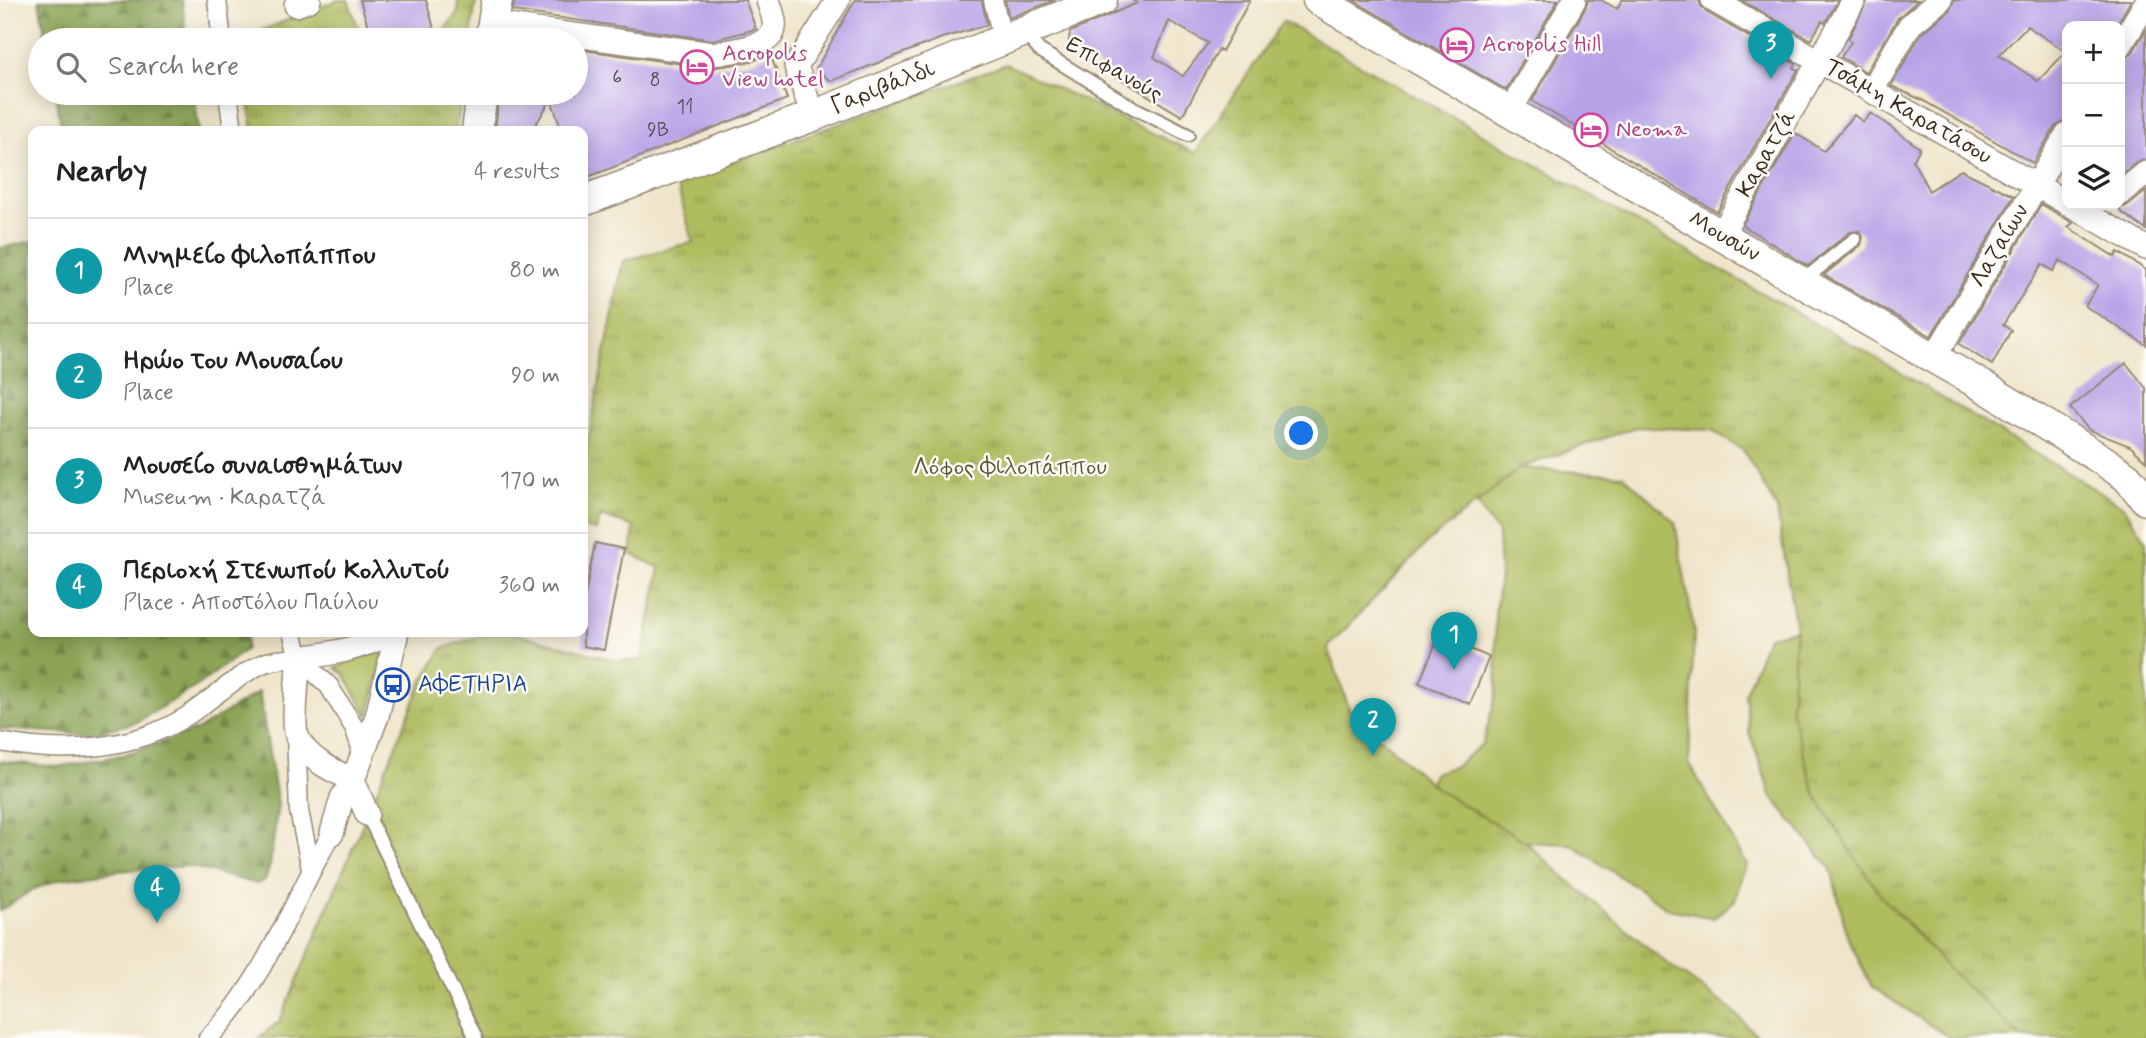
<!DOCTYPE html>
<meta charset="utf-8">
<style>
:root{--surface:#fff;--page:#f2f2f2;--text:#222;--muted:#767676;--line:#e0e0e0;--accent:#ea580c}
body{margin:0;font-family:Mynerve,sans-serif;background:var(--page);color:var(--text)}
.controls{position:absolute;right:21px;top:21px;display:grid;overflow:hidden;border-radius:14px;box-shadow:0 4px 18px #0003}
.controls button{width:63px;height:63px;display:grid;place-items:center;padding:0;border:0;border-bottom:2px solid var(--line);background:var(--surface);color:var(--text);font:35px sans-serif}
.you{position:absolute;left:1302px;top:434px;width:24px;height:24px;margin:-18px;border:5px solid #fff;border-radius:50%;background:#1a73e8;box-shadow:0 0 0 10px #1a73e833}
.badge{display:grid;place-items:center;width:46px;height:46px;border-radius:50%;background:var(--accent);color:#fff;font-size:23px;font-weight:700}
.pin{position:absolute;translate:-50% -58px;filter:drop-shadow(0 2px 4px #0008)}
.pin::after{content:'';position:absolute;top:37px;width:24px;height:21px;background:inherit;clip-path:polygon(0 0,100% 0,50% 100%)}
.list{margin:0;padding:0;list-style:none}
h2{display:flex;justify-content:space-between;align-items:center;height:91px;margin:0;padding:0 28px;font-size:30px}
h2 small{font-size:23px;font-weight:400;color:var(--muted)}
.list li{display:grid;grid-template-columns:46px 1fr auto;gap:21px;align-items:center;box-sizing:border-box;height:105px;padding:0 28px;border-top:2px solid var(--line)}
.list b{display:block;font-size:26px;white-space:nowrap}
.list p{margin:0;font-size:23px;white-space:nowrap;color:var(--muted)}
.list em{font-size:23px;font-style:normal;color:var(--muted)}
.icon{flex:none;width:38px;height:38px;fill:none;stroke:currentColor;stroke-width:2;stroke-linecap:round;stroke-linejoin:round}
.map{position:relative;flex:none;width:2146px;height:1038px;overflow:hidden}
.search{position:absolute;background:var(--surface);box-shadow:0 4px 18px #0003;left:28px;top:28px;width:560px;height:77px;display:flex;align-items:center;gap:18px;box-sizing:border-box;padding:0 24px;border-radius:38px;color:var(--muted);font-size:26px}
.panel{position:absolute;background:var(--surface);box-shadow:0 4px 18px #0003;left:28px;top:126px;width:560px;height:511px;border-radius:14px}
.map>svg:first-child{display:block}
.grass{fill:#afbc5f;stroke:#75733e;stroke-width:2}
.forest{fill:url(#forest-firs);stroke:#63673a;stroke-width:2}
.park{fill:url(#park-tufts);stroke:#75733e;stroke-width:2}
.building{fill:#b7a2e7;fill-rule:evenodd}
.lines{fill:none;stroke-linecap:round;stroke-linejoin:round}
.service-casing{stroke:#968874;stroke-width:16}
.pedestrian-casing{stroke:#968874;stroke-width:21}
.minor-casing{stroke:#968874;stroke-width:26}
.tertiary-casing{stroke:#968874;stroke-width:33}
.service{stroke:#fff;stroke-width:12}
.pedestrian{stroke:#fff;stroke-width:18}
.minor{stroke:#fff;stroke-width:23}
.tertiary{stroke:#fff;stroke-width:30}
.labels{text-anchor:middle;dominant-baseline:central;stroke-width:5;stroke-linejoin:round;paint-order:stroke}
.number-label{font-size:19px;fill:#5a4850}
.hotel-label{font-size:23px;fill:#b23c85;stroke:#fdfcf7;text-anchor:start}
.street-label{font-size:23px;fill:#3b2a1e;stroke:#fdfcf7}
.park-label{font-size:23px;fill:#5e5632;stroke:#fdfcf7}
.transit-label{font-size:23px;fill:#164399;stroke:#fdfcf7;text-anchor:start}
</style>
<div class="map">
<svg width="2146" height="1038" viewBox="0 0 2146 1038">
<defs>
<pattern id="forest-firs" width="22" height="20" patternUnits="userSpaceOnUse" patternTransform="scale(1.75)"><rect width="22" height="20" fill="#8ba456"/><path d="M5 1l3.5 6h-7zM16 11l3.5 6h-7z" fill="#738647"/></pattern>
<pattern id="park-tufts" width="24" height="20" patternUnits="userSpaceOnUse" patternTransform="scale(1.75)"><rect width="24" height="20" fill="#afbc5f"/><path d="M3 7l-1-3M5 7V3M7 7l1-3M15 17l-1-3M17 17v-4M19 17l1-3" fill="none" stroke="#90994e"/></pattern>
</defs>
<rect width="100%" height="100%" fill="#fdfcf7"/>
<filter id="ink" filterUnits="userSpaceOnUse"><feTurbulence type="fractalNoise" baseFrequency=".0143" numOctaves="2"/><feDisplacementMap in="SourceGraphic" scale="14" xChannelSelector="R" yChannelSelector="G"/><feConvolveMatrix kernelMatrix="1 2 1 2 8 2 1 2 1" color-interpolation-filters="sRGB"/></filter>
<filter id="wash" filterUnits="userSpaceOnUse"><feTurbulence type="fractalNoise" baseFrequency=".00686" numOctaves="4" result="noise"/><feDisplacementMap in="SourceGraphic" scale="28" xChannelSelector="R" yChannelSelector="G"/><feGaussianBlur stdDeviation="1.57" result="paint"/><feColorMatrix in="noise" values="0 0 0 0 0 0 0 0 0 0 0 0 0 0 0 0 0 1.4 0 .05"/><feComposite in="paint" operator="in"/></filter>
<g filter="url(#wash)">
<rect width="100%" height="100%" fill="#f0e5ca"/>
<path class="grass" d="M1520,468L1623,475L1675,522L1694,631L1689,763L1747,865L1741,878L1735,900L1714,918L1669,909L1571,844L1526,842L1438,790L1430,783L1434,773L1456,766L1483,743L1497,692L1495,614L1500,575L1498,533L1476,503Z
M1796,630L1791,711L1954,974L2022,1038H1950L1872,987L1848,938L1831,869L1772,797L1749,732L1745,693L1768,636Z
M386,646L368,716L344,674L336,668Z"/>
<path class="forest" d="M39,0H182L187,40H46Z
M55,93H194L199,131H62Z
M33,241V632H247L246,649L200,684L137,722L90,734L0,729V248Z
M259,692L278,805L270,865L265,880L257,884L189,866L117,871L60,879L32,890L0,911V761L57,767L123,755L199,729Z"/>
<path class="park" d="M338,0H348L363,40H250V35Z
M458,0H476L470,40H436L458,12Z
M1283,21L1876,358L2123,506L2146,540V1038H2022L1954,974L1883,898L1851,852L1815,794L1791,711L1796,630L1777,509L1744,451L1711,430L1636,427L1520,468L1429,541L1328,647L1350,711L1438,790L1526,842L1571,883L1664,961L1732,1010L1759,1038H258L280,1021L424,678L443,648L492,632H510L618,661L642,660L660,568L631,554L634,527L601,516L596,530L583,527V465L623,261L693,242L676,182L1006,64L1195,153Z
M248,93H462L456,131H253Z"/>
<g id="blocks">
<path class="building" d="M360,0H426L434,29L421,40H372Z
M514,0H745L756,29L713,40L513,11Z
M855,0H982L987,25L942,38L831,81L816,69Z
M1005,0H1055L1009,18Z
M1132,0H1250L1222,51L1219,49L1182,116L1068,47L1070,32L1137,3ZM1169,21L1208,43L1183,76L1154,57Z
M1353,0H1558L1506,90Z
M1588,0H1601L1617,9L1622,0H1699L1701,6L1706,12L1796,64L1794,68L1798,70L1717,212L1532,101L1586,7Z
M1741,0H1838L1825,23L1822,21L1811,40Z
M1868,0H1918L1898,18L1866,72L1841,57L1851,42L1848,39Z
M1954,0H2131L2116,26H2067V120L2061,122L2055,127L2033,163L1922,100L1891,86L1921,34L1949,11ZM2027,26L2066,52L2038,81L1999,55Z
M2146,30V159L2137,162L2120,176V63L2132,53Z
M576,49L711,68L750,62L770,54L787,99L583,179V131H562L551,99L532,131H495L499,93H576Z
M1871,113L1920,148L1913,161L1929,191L1961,170L2014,196L1931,336L1824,275L1861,245L1863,237L1859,231L1850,232L1808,266L1742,225L1795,133L1824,151L1854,115L1863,122Z
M2146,191V230L2120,211V208L2129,205Z
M2041,204L2073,223L2068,227L2115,257L2118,252L2146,270V345L2085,306L2098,285L2060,260L2053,271L2042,264L2003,325L2011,330L1992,365L1959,344Z
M2126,363L2146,388V461L2130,446L2089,430L2070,408Z
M595,543L624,549L604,650L583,646V606Z
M1439,636L1489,657L1470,704L1419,683Z"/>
</g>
</g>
<g filter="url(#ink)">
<use href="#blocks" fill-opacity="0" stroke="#968874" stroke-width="2"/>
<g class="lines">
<defs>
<path id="service" d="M1025,33L1039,50L1132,107L1188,135
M1801,282L1855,239
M367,814L476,1038"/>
<path id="pedestrian" d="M217,0L222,40
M993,0L1003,41
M228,93L233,131
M292,632L299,658L329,686L355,729L363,755
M296,735L299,811L311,869
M0,742C62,754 132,751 187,716C210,701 242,671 267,662C276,659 289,659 299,658
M208,1038C262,987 294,898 332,833"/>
<path id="minor" d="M1713,0L2067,203
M296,5L309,0
M493,24L713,54C727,52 768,47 773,32C777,23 771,10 768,0
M2120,46L2146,3
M1872,90L1910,25L1940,0
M1509,113L1574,0
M813,116L796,66L838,0
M2120,194L2146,173
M2071,205L2146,248
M1721,235L1854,0
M1934,358L2067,134
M367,814L353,780C333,771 306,759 297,736C292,725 298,673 299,658C337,653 359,649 394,632
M332,833L342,798L353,780L377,716L397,632"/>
<path id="tertiary" d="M1318,0L1801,282L1988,389L2104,461L2127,477L2146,500
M490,40L497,0
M477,131L482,93
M583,201L813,116L1102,0"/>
</defs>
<use href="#service" class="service-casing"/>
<use href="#pedestrian" class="pedestrian-casing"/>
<use href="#minor" class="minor-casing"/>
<use href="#tertiary" class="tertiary-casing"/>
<use href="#service" class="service"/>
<use href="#pedestrian" class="pedestrian"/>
<use href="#minor" class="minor"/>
<use href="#tertiary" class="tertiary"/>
</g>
</g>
<defs>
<symbol id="hotel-ring" viewBox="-11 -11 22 22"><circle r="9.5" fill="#fdfcf7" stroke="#d1479c" stroke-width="1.5"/><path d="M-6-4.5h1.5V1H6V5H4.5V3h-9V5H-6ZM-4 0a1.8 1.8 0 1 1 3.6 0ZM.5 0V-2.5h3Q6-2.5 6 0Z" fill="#d1479c"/></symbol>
<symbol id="bus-ring" viewBox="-11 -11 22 22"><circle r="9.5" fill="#fdfcf7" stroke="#1a4fb4" stroke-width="1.5"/><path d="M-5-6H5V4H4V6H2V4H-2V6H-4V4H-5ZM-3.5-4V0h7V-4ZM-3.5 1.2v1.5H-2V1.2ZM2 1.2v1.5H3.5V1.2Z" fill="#1a4fb4"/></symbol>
</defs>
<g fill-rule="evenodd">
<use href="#hotel-ring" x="1438" y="26" width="38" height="38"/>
<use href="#hotel-ring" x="678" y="48" width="38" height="38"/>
<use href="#hotel-ring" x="1572" y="111" width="38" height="38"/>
<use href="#bus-ring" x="374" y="666" width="38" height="38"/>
</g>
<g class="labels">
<g class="number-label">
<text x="617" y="77">6</text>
<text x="655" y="80">8</text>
<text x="685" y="107">11</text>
<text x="658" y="130">9B</text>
</g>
<g class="hotel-label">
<text x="1482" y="45">Acropolis Hill</text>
<text x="722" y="54">Acropolis<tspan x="722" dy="26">View hotel</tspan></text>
<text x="1616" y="130">Neoma</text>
</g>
<g class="street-label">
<text transform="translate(1114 70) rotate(30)">Επιφανούς</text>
<text transform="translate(883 88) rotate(-21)">Γαριβάλδι</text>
<text transform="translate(1908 112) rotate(30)">Τσάμη Καρατάσου</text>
<text transform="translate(1767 154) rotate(-60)">Καρατζά</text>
<text transform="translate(1724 237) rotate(30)">Μουσών</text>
<text transform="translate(2000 246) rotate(-59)">Λαζαίων</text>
</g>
<g class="park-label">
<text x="1010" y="468">Λόφος Φιλοπάππου</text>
</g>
<g class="transit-label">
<text x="418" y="685">ΑΦΕΤΗΡΙΑ</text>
</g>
</g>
</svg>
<div class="controls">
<button>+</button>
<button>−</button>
<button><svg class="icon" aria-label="layers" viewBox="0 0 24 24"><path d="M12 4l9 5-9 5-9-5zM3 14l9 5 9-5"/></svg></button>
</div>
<div class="you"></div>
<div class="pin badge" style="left:1454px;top:670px;background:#0f9aa8">1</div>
<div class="pin badge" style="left:1373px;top:756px;background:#0f9aa8">2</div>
<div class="pin badge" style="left:1771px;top:79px;background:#0f9aa8">3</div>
<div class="pin badge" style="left:157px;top:923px;background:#0f9aa8">4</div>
<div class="search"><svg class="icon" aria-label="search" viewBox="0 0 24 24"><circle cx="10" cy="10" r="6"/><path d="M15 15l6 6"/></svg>Search here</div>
<section class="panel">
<h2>Nearby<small>4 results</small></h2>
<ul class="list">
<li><span class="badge" style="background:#0f9aa8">1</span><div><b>Μνημείο Φιλοπάππου</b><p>Place</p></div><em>80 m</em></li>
<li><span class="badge" style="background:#0f9aa8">2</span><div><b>Ηρώο του Μουσαίου</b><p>Place</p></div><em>90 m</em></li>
<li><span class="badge" style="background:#0f9aa8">3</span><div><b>Μουσείο συναισθημάτων</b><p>Museum · Καρατζά</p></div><em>170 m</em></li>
<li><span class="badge" style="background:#0f9aa8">4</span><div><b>Περιοχή Στενωπού Κολλυτού</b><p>Place · Αποστόλου Παύλου</p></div><em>360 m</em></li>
</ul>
</section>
</div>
